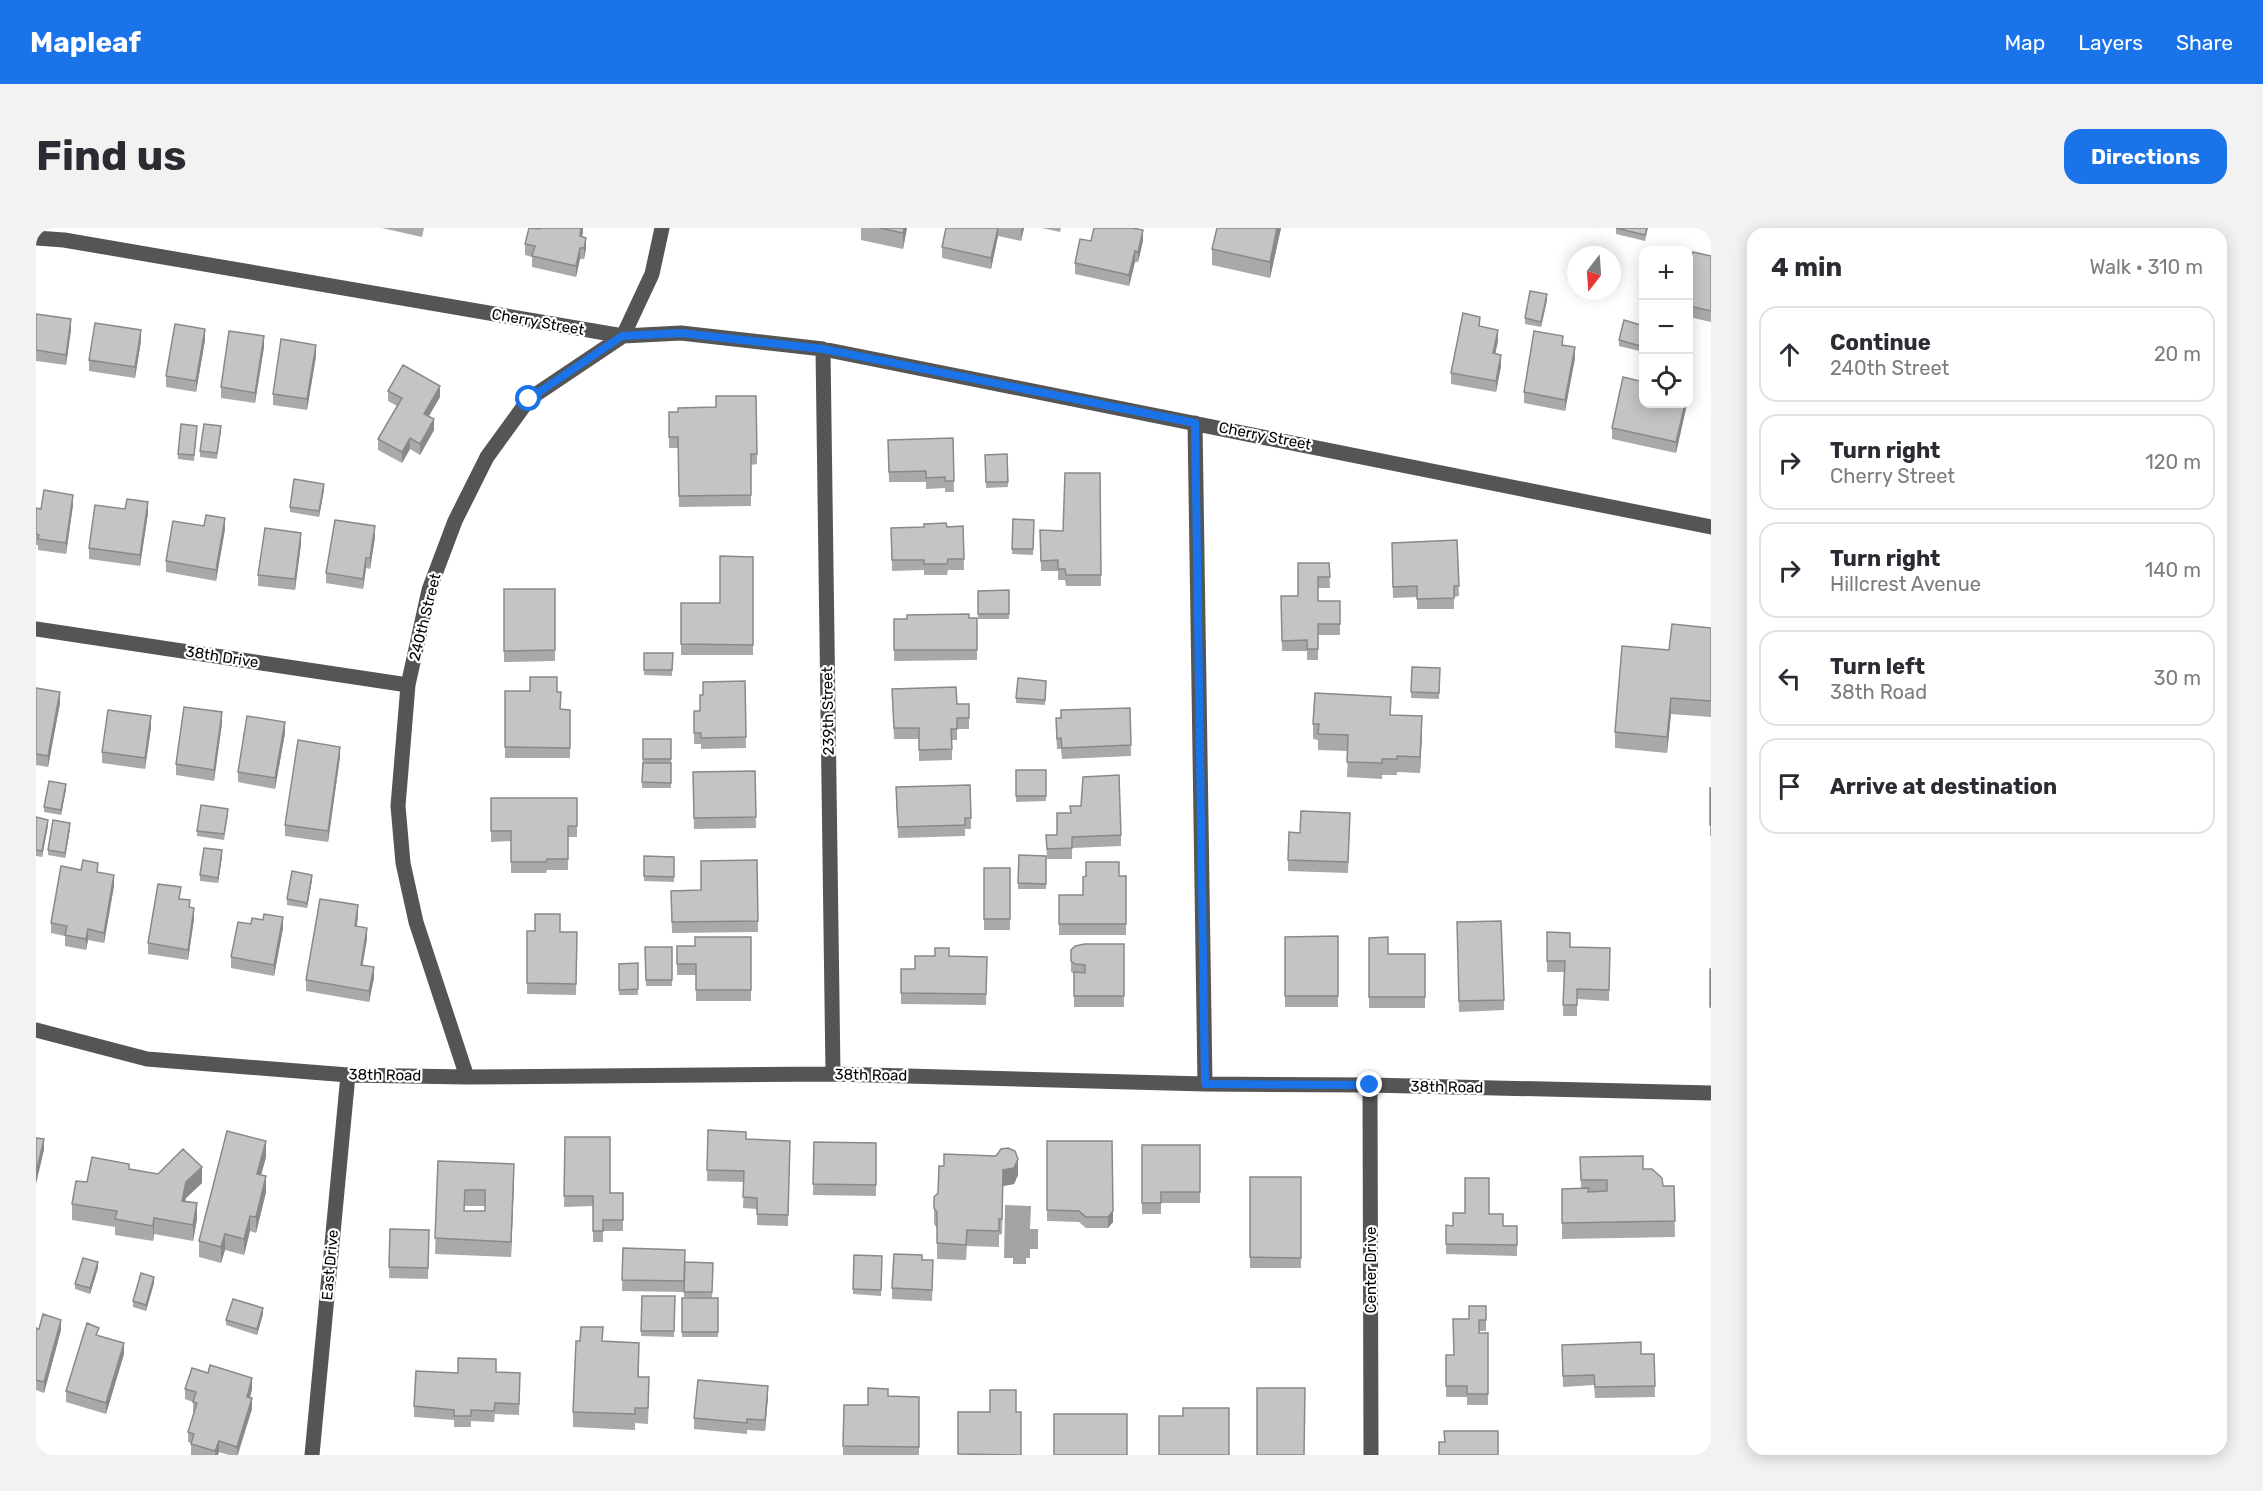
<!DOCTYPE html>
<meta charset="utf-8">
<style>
:root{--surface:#fff;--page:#f2f2f3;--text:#2b2b33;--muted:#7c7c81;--line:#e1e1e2;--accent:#1a73e8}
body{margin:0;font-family:Rubik,sans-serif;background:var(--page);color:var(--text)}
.controls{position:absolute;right:18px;top:18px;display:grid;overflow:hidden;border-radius:12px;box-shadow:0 3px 15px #0003}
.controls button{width:54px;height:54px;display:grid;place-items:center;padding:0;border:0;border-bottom:2px solid var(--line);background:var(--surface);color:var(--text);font:30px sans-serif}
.compass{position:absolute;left:1531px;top:18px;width:54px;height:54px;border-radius:50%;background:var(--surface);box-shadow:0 3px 15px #0003;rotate:197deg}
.stop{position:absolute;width:18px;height:18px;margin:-14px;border:4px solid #1a73e8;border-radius:50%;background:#fff}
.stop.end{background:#1a73e8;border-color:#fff;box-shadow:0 2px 6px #0008}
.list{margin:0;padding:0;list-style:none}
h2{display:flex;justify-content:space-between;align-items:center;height:78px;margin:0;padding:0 24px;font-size:26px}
h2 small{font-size:20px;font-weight:400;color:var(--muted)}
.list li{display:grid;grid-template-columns:39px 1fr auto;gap:18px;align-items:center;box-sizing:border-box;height:96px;margin:0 12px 12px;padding:0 12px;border:2px solid var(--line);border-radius:18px}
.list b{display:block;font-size:22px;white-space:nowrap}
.list p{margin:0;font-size:20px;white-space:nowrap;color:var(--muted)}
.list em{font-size:20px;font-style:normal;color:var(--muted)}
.icon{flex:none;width:33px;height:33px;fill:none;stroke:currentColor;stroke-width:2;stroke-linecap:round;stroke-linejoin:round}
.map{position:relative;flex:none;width:1675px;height:1227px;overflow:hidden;border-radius:18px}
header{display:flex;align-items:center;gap:36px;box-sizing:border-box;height:84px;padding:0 30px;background:var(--accent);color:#fff}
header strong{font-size:28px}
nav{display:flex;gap:33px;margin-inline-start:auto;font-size:21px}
.intro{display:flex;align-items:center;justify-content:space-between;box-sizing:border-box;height:144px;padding:0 36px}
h1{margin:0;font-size:42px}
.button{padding:15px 27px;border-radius:18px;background:var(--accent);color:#fff;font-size:21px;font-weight:700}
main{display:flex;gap:36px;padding:0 36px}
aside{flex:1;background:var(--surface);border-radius:18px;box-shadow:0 3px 15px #0003}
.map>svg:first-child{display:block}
.water{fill:#a3a3a3}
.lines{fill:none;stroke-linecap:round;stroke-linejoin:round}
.minor{stroke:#555;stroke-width:15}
.wall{fill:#a9a9a9;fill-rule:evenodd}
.shaded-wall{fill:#898989}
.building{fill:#c4c4c4;stroke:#898989;stroke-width:1.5;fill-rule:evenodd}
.route{stroke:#1a73e8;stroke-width:8}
.labels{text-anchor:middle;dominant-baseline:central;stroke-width:4.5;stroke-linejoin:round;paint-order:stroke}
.street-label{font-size:15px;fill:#000;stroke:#fff}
</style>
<header>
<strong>Mapleaf</strong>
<nav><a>Map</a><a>Layers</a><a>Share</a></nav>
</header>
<div class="intro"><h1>Find us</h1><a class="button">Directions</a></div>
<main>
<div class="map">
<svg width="1675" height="1227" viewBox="0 0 1675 1227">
<rect width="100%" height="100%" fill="#fff"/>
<path class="water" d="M969,977L995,978L994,1001H1002V1021H994V1030H990V1036H977V1030H968Z"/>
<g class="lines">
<path class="minor" d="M0,10L28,12L587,108L645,105L787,121L1675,299
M787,121L797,846
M1159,195L1169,856
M0,401L372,457
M0,802L111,831L312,847L431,849L797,846L1169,856L1334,857L1675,865
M431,849L380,694L367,635L362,578L372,457L393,362L419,293L451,229L493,171L587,108L616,46L626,0
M1334,857L1335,1227
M276,1227L312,847"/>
</g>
<path class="wall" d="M346,0H388L386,9Z
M547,0L546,9L550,20L548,31H544L540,49L496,39V29L489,27V16L504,1Z
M825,0H871L867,21L825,12Z
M910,0H988L985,13L962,8L955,41L906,30V19Z
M1006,0H1025L1024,4Z
M1245,0L1234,50L1176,37V21Z
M1580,0H1612L1609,13L1580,6Z
M1055,13H1107L1102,34H1099L1093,58L1039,46V35Z
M1675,28V94L1653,89V39Z
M1511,72L1505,99L1489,96V90Z
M0,86L35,102L30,137L0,133Z
M1608,98V124L1583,118V112Z
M1444,99L1462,113L1459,126L1465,138L1460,164L1415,156V145Z
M169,112L160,164L130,159V148Z
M105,113L99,150L53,143V132Z
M1527,117L1539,130L1529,183L1488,175V164Z
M228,119L219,175L185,170V159Z
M280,128L271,182L237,177V166Z
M352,163L404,169L393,188L398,202L384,227L374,221L366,235L342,222V211L361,178L352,173Z
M720,168L721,236L715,237V278L643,279L642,220H633V184H642L680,179Z
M1651,176L1640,225L1576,211V200Z
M161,203L158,233L142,231V226Z
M185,203L181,231L164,229V223Z
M917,210L918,264H909V260L890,261V254H853L852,212Z
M971,226L972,259L950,260L949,227Z
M1064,245L1065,358H1030L1029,352H1022V343H1005L1004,302L1027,303Z
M288,262L283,289L254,284V279Z
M37,277L30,326L2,322V317H0V280L5,281Z
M112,285L104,338L53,331V320Z
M977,291L998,292L997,327L976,326Z
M168,298L189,301L180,353L130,344V333Z
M927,298L928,342H912L911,347H888V342L856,343L855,300Z
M339,309L334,341L330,340L327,361L290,355V345Z
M1421,312L1423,368L1418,369V381H1381V369L1357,370L1356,315Z
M265,316L259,362L222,358V347Z
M717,329V427H645V375H684Z
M1293,335L1294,360H1282V373H1304V407H1282V432H1271V423H1246L1245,368H1262Z
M468,361H519V433L468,434Z
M973,362V391H942V363Z
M941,390V432L858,433V391Z
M1675,400V489L1635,486L1631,525L1579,520V504Z
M608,425H637L636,448L608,447Z
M1376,439L1404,440L1403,471L1375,470Z
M709,453L710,520L665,521V516H658V483H664L667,467Z
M1010,458L1009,477L980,475V470Z
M0,460L24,475L12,539L0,537Z
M856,461L921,476H933V501H921V512H916V532L883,533V511H858Z
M469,463L524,481L534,482V530H469Z
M1094,480L1095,528L1026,531L1025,521H1021L1020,501Z
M1355,487L1386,504L1384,545L1361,544V547H1346V551L1311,549L1312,523L1282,522V512L1277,511V496Z
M186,495L178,553L140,547V536Z
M115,499L109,541L66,535V524Z
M249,505L239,561L202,554V544Z
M607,511H635V560H606Z
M304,529L292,614L249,608V597Z
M980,542H1010V573L980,574Z
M719,543L720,600L658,601L657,544Z
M934,557L935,601H929V608L862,610L860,570Z
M1674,560H1675V608H1674Z
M30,561L25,587L8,584V579Z
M455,570H541V609H532V642H511L510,645H475V613L455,614Z
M1314,585L1312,645L1252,643V632L1264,605Z
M192,587L188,612L161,608V603Z
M0,589L12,597L6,629L0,628Z
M34,601L29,630L12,627V622Z
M1010,607H1085V618L1036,620V631H1011Z
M186,628L182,655L164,653V647Z
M1010,628V661H982V655Z
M638,629V654L608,653V648Z
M721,632L722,704L636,705L635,663L665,662Z
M948,640H974V702H948Z
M45,642L62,644L78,658L68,715L52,712L50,722L29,718V708L15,705V695Z
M1083,648H1090V707H1023V667H1047Z
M276,652L271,680L251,677V671Z
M154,680L158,691L152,732L112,726V715Z
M322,688L321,698L331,711L326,737L338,750L333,774L270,763V752Z
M227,692L247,700L238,748L195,740V729L215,696Z
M1421,694L1468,772V782L1423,784Z
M491,703L541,704L540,767L491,766Z
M1511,704L1534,719L1574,720L1573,773L1541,771V788H1527L1528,744H1511Z
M1302,708V779H1249V709Z
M715,709V773H660V747H641V718H659Z
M1333,710L1352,726H1389V780H1333Z
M1088,716V779H1038V746L1035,744V722Z
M609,719H636V758H610Z
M913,728L951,729L950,777L865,776V741H879Z
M602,735V767H583V736Z
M672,902L710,911L754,913L752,998L721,997V981L707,980L708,954L671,953Z
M529,909L574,965H587V1003H567V1014H557V978L528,979Z
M1011,913L1077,994L1072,1000H1050L1043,994L1011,993Z
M778,914L840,915V968L777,967Z
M1106,917H1164V975H1125V986H1106Z
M230,929L225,947L230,964L220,1005L214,1003L208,1027L189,1022L185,1035L163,1029V1013Z
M1544,929L1607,941L1627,958H1638L1639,1009L1526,1011V961L1545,960Z
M402,933L478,952L475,1029L399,1026ZM429,978H449V983H428Z
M93,942L166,955L150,970L149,973L161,991L157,1013L118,1006L117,1013L79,1007V999L36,992V976L51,954Z
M982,947L978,956L967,958L966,1006L963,1007V1019L931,1018L930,1032L901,1031V1000L898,996V980L902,965Z
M1214,949H1265V1040H1214Z
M1453,986L1467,998H1481V1028L1410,1026V997L1417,998Z
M354,1001L393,1002L392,1051L353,1050Z
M587,1020L649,1034L677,1035L676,1070L648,1069V1064L586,1063Z
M818,1027L846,1028L845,1068L817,1066Z
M886,1032L897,1043L896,1073L856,1071V1060Z
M62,1040L54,1066L39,1061V1056Z
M118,1055L110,1083L97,1079V1073Z
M606,1068H639L638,1109L605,1108Z
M646,1070H682V1109H646Z
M1450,1078V1103H1443V1105H1452V1177H1431V1169H1410V1127H1418L1433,1091Z
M227,1086L221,1107L190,1097V1092Z
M0,1100L25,1102L8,1165L0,1162Z
M63,1108L88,1126L70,1186L30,1174V1163Z
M567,1113L603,1131V1149L613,1165L612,1196L599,1195V1202L537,1199V1184Z
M1526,1117L1605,1126H1618L1619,1169L1559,1170L1558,1157L1527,1159Z
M460,1144L484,1156L483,1187L459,1186L458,1194L435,1193V1199H418V1192L378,1189V1178L422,1145Z
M149,1161H216L214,1170L216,1181L202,1227H193L183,1224L182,1227H155V1215L152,1214V1204L158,1185H157V1174L149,1171Z
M852,1168L883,1169V1227H807V1218L832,1177Z
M732,1169L729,1203L711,1202V1206L658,1201V1190Z"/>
<path class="shaded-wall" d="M545,0H547V4L544,19V8Z
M868,0H871L867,21V5Z
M962,0V8L955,41V30Z
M986,0H988L985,13V2Z
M1241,0H1245L1234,50V34Z
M1107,2V13L1102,34V24Z
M550,10V20L548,31V20Z
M544,20V31L540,49V38Z
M1099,23V34L1093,58V47Z
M1511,66V72L1505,99V94Z
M35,91V102L30,137V127Z
M169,101V112L160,164V153Z
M105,102V113L99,150V139Z
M1462,102V113L1457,136V125Z
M228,108V119L219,175V165Z
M280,117V128L271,182V171Z
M1539,119V130L1529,183V172Z
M1465,127V138L1460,164V153Z
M404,158V169L388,196V186Z
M1649,176H1651L1640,225V214Z
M398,191V202L384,227V216Z
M374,210V221L366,235V224Z
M288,256V262L283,289V283Z
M37,267V277L30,326V315Z
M112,274V285L104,338V327Z
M189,290V301L180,353V342Z
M339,298V309L334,341V330Z
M265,305V316L259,362V351Z
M330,330V340L327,361V351Z
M24,464V475L12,539V528Z
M1635,470V486L1631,525V509Z
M186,484V495L178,553V542Z
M115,488V499L109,541V530Z
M1386,488V504L1384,545V529Z
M249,494V505L239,561V550Z
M304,519V529L292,614V603Z
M30,556V561L25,587V582Z
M12,592V597L6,629V623Z
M34,595V601L29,630V625Z
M186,622V628L182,655V650Z
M78,647V658L68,715V705Z
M276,647V652L271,680V675Z
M322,677V688L319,709V698Z
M158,680V691L152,732V722Z
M247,689V700L238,748V737Z
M331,700V711L325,747V737Z
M52,701V712L50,722V711Z
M338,739V750L333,774V763Z
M8,911V922L0,956V945Z
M230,913V929L221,962V946Z
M982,931V947L978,956L967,958L966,1006L967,942Z
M478,936V952L475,1029V1014Z
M166,939V955L150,970L146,988V973L150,954Z
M230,948V964L220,1005V989Z
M161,975V991L157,1013V997Z
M1077,983V994L1072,1000V989Z
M214,988V1003L208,1027V1011Z
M118,990V1006L117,1013V998Z
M189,1006V1022L185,1035V1019Z
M62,1034V1040L54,1066V1060Z
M118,1049V1055L110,1083V1077Z
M227,1080V1086L221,1107V1101Z
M25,1092V1102L8,1165V1154Z
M88,1115V1126L70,1186V1175Z
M216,1150V1161L211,1180V1169Z
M732,1158V1169L729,1203V1192Z
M216,1170V1181L201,1227V1219Z
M183,1213V1224L182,1227H179V1223Z"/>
<path class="building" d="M493,0L504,1V0H545L544,8L550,10L548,20H544L540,38L496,28L499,18L489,16Z
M844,0H868L867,5Z
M910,0H962L955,30L906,19Z
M1058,0H1096L1107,2L1102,24L1099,23L1093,47L1039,35L1044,11L1055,13Z
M1181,0H1241L1234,34L1176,21Z
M1580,0H1611L1609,7Z
M1657,24L1675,28V83L1653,78V39H1654Z
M1494,63L1511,66L1505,94L1489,90Z
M1427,85L1444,89L1443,98L1462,102L1457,125L1465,127L1460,153L1415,145Z
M0,86L35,91L30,127L0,122Z
M1588,92L1608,98V119L1583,112Z
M59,95L105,102L99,139L53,132Z
M139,96L169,101L160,153L130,148Z
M193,103L228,108L219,165L185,159Z
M1498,103L1527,108L1526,117L1539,119L1529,172L1488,164Z
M245,111L280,117L271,171L237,166Z
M367,137L404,158L388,186L398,191L384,216L374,210L366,224L342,211L366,170L352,163Z
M1587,149L1608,154V176H1649L1640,214L1576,200Z
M680,168H720L721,226H715V267L643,268L642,209H633V184H642V180L680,179Z
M145,196L161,198L158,227L142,226Z
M168,196L185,198L181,225L164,223Z
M917,210L918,253H909V249L890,250V243L853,244L852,212Z
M971,226L972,254H950L949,227Z
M1029,245H1064L1065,347H1030L1029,341H1022V332L1005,333L1004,302L1027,303Z
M258,251L288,256L283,283L254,279Z
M8,262L37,267L30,315L2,311L3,307L0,306V280L5,281Z
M91,271L112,274L104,327L53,320L59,277L89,281Z
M170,287L189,290L180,342L130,333L137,293L168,298Z
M977,291L998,292L997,321H976Z
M299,292L339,298L334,330H330L327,351L290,345Z
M910,295L911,299L927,298L928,331H912L911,336H888V332H856L855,300L888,299V296Z
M229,300L265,305L259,351L222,347Z
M1421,312L1423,358H1418V370L1381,371V358L1357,359L1356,315Z
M684,328L717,329V417L645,416V375H684Z
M1262,335H1293L1294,349H1282V373H1304V396H1282V421H1271V412L1246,413L1245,368H1262Z
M468,361H519V422L468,423Z
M973,362V386H942V363Z
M933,386V390H941V422H858V391H871V387Z
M1636,396L1675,400V473L1635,470L1631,509L1579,504L1586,418L1633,422Z
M608,425H637L636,442H608Z
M1376,439L1404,440L1403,465L1375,464Z
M494,449H521V464H525L524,481L534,482V520L469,519V463H494Z
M982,450L1010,453L1009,472L980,470Z
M709,453L710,509L665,510V505H658V483H664V467H667V454Z
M920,459L921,476H933V490H921V501H915L916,521L883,522V500H858L856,461Z
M0,460L24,464L12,528L0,526Z
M1279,465L1355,469L1354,487L1386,488L1384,529L1361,528V531H1346V535L1311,534L1312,507L1282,506L1283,496H1277Z
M148,479L186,484L178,542L140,536Z
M1094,480L1095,517L1026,520L1025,510L1021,511L1020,490H1025V482Z
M72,482L115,488L109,530L66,524Z
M211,488L249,494L239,550L202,544Z
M607,511H635V531H607Z
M262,512L304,519L292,603L249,597Z
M607,535H635V555L606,554Z
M980,542H1010V568H980Z
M719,543L720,589L658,590L657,544Z
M1083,547L1085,607L1036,609V620L1011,621L1010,607H1021V585H1035L1034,578H1045L1047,549Z
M13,553L30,556L25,582L8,579Z
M934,557L935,590H929V597L862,599L860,559Z
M1674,560H1675V597H1674Z
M455,570H541V598H532V631H511L510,634H475V603H455Z
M165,577L192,581L188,606L161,603Z
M1265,583L1314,585L1312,634L1252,632L1253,604L1264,605Z
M0,589L12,592L6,623L0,622Z
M17,592L34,595L29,625L12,622Z
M168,620L186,622L182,650L164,647Z
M983,627L1010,628V656L982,655Z
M608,628L638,629V649L608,648Z
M47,632L62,635L61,644L78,647L68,705L52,701L50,711L29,707L31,698L15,695L25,638L45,642Z
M721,632L722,693L636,694L635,663L665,662V633Z
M1050,634H1083V648H1090V696H1023V667H1047V649L1050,648Z
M948,640H974V691H948Z
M256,643L276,647L271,675L251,671Z
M122,656L145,659L143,671L154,672L153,679L158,680L152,722L112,715Z
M284,671L322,677L319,698L331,700L325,737L338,739L333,763L270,752Z
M228,686L247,689L238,737L195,729L202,694L215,696L216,690L227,692Z
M499,686H524V704H541L540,756L491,755V703H499Z
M1465,693L1468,772L1423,773L1421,694Z
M1511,704L1534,705V719L1574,720L1573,762L1541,761V777H1527L1529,733H1511Z
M1302,708V768H1249V709Z
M659,709H715V762H660V736H641V718H659Z
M1352,709V726H1389V769H1333V710Z
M1049,716H1088V768H1038V744L1049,745V737L1039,736L1035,733V722L1039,718Z
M609,719H636V752H610Z
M899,720H913V728L951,729L950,766L865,765V741H879V728H899Z
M602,735V761L583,762V736Z
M1674,741H1675V779H1674Z
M672,902L710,904V911L754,913L752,987L721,986V970L707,969L708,943L671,942Z
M191,903L230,913L221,946L230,948L220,989L214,988L208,1011L189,1006L185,1019L163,1013Z
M529,909H574V965H587V992H567V1003H557V968H528Z
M0,910L8,911L0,945Z
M1011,913H1076L1077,983L1072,989H1050L1043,983L1011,982Z
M778,914L840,915V957L777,956Z
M1106,917H1164V964H1125V975H1106Z
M972,920L979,923L982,931L978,940L967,942L966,991H963V1003L931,1002L930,1017L901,1015V984L898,980V969L902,965L903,938H908V926L960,928L965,921Z
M147,921L166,939L150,954L146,973L161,975L157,997L118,990L117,998L79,991L81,983L36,976L40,953L51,954L56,929L93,936V941L122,946Z
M1607,928V941H1616L1626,950L1627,958H1638L1639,993L1526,995V961L1553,960L1552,964L1571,963V952H1545L1544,929Z
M402,933L478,936L475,1014L399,1010ZM429,962H449V983H428Z
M1214,949H1265V1030L1214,1029Z
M1429,950H1453V986H1467V998H1481V1017L1410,1016V997L1417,998V985H1429Z
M354,1001L393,1002L392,1040L353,1039Z
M587,1020L649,1022L648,1053L586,1052Z
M858,1026L886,1027V1032H897L896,1062L856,1060Z
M818,1027L846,1028L845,1062L817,1061Z
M47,1030L62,1034L54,1060L39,1056Z
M649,1034L677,1035L676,1064H648Z
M105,1045L118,1049L110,1077L97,1073Z
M606,1068H639L638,1103H605Z
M646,1070H682V1104H646Z
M197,1071L227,1080L221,1101L190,1092Z
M1433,1078H1450V1092H1443V1105H1452V1166H1431V1158H1410V1127H1418L1417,1091H1433Z
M7,1086L25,1092L8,1154L0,1152V1100L3,1101Z
M51,1095L63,1100L60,1107L88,1115L70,1175L30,1163Z
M545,1099H567L566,1113L603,1115L602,1149H613L612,1180H599V1186L537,1184L540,1113H544Z
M1605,1114V1126H1618L1619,1158L1559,1159L1558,1147L1527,1148L1526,1117Z
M422,1130L460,1131V1144L484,1145L483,1176L459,1175L458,1183L435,1182V1188H418V1182L378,1178L380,1143L422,1145Z
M174,1137L216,1150L211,1169L216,1170L201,1219L183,1213L179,1223L155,1216L158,1206L152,1204L161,1175L157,1174L160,1164L149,1161L156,1140L172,1145Z
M662,1152L732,1158L729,1192L711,1191V1195L658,1190Z
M832,1160L852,1161V1168L883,1169V1219L807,1218L808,1177H832Z
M1221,1160H1269L1268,1227H1221Z
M954,1162H980V1184H985V1227L922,1226V1184H954Z
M1147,1180H1193V1227H1123V1188H1147Z
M1018,1186H1091V1227H1018Z
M1408,1203H1462V1227H1403V1214H1409Z"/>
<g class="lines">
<path class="route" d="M493,171L586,108L645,105L787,121L1159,195L1169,856L1334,857"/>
</g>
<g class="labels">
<g class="street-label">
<text transform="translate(502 94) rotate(10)">Cherry Street</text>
<text transform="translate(1229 208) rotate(11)">Cherry Street</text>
<text transform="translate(389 389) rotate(-76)">240th Street</text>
<text transform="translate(186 429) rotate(9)">38th Drive</text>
<text transform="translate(792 483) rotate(-91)">239th Street</text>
<text transform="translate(349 847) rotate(1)">38th Road</text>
<text transform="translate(835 847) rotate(1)">38th Road</text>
<text transform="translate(1411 859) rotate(1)">38th Road</text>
<text transform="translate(294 1037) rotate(-85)">East Drive</text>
<text transform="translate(1335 1042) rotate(-90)">Center Drive</text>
</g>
</g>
</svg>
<div class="controls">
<button>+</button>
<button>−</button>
<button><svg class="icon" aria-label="locate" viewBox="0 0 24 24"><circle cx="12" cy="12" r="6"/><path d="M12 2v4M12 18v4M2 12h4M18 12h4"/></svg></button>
</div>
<svg class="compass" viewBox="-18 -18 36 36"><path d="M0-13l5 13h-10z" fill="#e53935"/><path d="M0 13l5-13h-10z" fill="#7c7c81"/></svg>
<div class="stop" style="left:493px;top:171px"></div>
<div class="stop end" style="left:1334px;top:857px"></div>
</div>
<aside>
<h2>4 min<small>Walk · 310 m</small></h2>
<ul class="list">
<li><svg class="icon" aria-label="ahead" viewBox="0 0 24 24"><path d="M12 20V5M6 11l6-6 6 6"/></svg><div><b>Continue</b><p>240th Street</p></div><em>20 m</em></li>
<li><svg class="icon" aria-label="right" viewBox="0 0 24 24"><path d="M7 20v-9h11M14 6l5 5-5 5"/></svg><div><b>Turn right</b><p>Cherry Street</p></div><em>120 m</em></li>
<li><svg class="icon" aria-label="right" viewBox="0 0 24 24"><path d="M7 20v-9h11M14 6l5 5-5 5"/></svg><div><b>Turn right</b><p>Hillcrest Avenue</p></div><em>140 m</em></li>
<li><svg class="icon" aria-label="left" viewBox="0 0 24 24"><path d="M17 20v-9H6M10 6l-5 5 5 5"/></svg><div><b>Turn left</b><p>38th Road</p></div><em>30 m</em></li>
<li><svg class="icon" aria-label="arrive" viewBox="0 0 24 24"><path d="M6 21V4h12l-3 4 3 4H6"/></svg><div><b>Arrive at destination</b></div></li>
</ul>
</aside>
</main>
